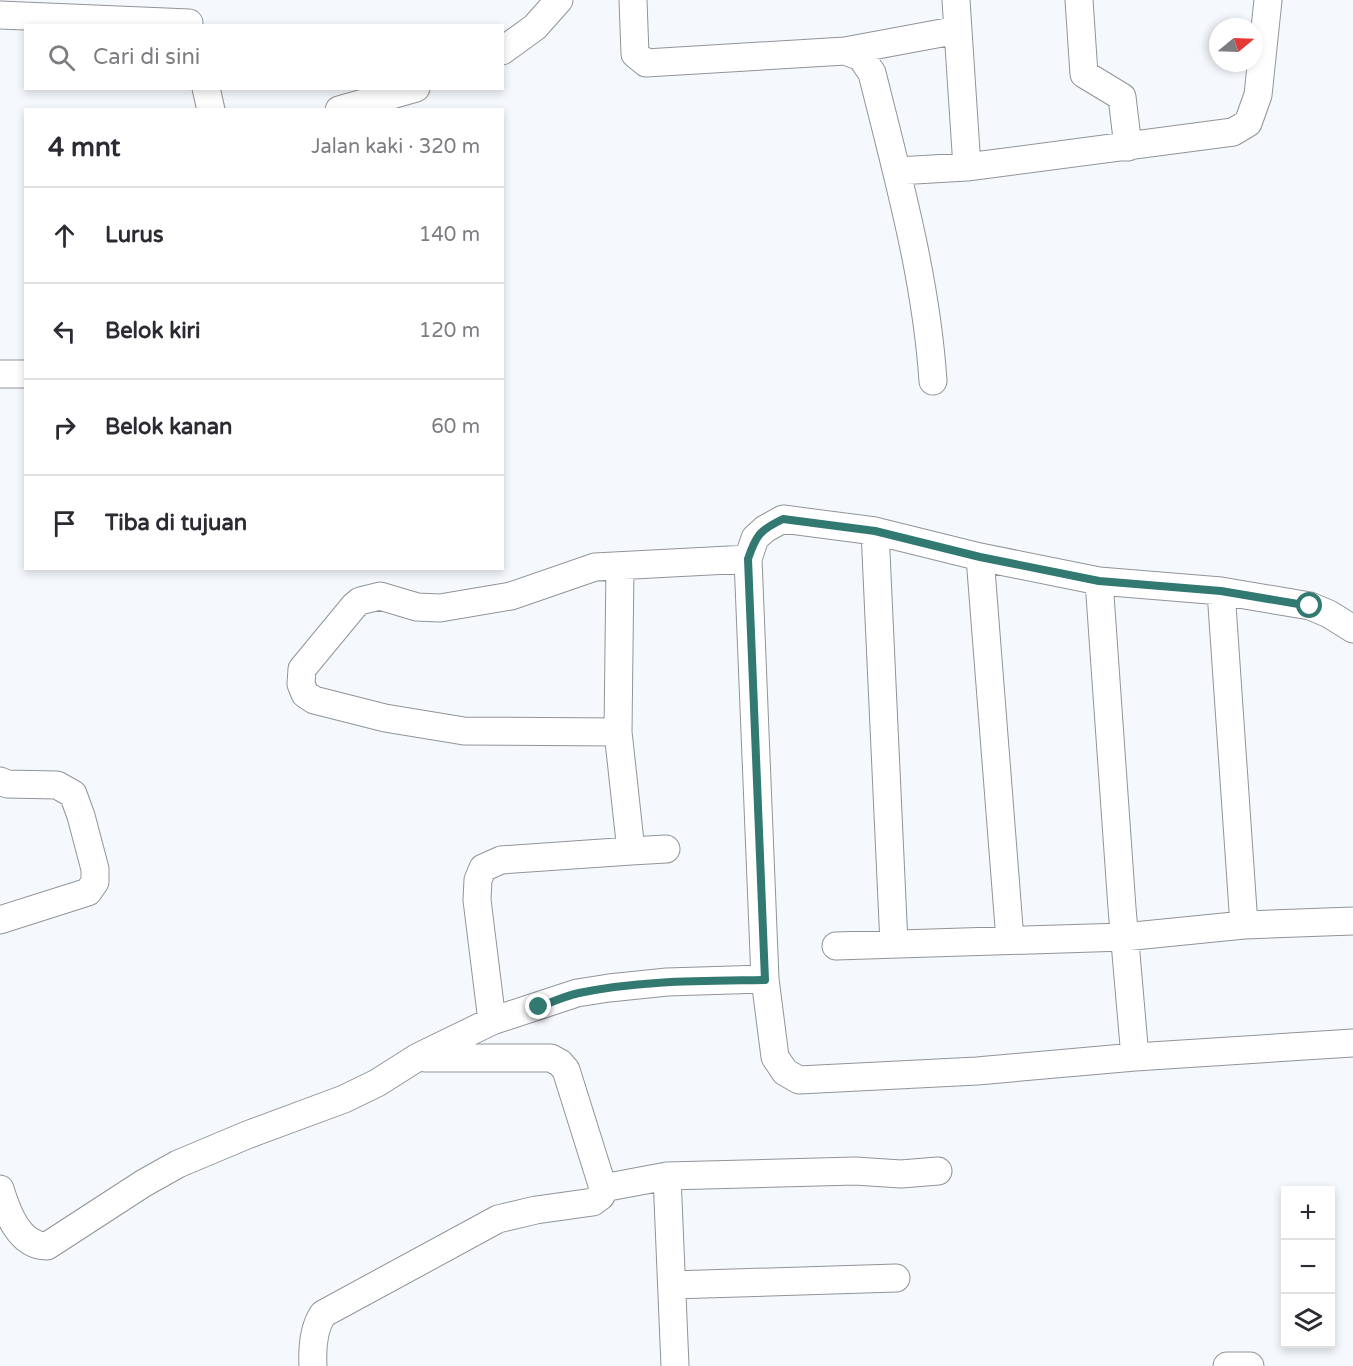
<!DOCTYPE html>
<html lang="id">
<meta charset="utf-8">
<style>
:root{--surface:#fff;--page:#f2f2f3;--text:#2b2b33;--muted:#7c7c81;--line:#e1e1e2}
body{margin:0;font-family:"Varela Round",sans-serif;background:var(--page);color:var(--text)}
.controls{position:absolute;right:18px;bottom:18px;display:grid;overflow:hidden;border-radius:0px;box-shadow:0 3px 9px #0003}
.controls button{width:54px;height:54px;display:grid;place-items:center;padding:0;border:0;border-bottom:2px solid var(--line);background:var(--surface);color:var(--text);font:30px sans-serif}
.compass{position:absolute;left:1209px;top:18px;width:54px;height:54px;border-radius:50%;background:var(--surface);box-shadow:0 3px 9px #0003;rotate:71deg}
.stop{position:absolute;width:18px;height:18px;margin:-14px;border:4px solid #327971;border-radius:50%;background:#fff}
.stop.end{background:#327971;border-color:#fff;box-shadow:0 2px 6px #0008}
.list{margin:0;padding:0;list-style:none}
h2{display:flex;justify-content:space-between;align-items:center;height:78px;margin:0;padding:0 24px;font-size:26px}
h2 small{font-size:20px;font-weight:400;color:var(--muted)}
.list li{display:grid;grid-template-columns:39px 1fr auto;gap:18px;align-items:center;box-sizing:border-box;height:96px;padding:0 24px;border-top:2px solid var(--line)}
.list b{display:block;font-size:22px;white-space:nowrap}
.list em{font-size:20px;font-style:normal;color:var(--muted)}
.icon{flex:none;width:33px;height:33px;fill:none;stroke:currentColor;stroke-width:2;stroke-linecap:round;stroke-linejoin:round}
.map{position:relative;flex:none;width:1353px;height:1366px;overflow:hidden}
.search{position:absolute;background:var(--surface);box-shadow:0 3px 9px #0003;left:24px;top:24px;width:480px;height:66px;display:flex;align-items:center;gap:15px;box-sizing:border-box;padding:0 21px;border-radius:0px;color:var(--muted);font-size:22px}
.panel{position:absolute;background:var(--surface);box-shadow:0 3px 9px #0003;left:24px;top:108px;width:480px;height:462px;border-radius:0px}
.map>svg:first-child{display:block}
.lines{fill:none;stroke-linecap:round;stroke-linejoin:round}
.minor-casing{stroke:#919497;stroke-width:29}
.minor{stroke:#fff;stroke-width:27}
.route{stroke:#327971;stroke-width:8}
</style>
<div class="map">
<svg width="1353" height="1366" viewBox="0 0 1353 1366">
<rect width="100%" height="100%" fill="#f5f8fc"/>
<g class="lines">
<defs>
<path id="minor" d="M633,0L635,54L646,63L845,51L861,57L872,73C897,174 926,276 933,381
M956,0L967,167
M1079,0L1084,74L1122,97L1128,147
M0,15L189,23
M502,51L535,27L559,0
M845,51L958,30
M206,88L211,110
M339,110L416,88
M897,171L967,167L1233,132L1248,123L1258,95L1268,0
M0,374H26
M875,531L894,944
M980,557L1010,940
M1099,581L1122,908L1135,1057
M1221,591L1244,925
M1353,629L1329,614L1310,606L1221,591L1099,581L980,557L875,531L783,519L765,529L755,538L748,559L765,979L775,1057L785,1072L799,1080L977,1071L1135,1057L1353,1043
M618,732L464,731L385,718L314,700L305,694L301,684L302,669L354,606L360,601L380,596L417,607L440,608L511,596L595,567L748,559
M0,781L7,784L57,785L73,794L81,816L95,869V882L88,892L0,920
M631,851L666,849
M836,946L1124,937L1244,925L1353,921
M492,1021L477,900L478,880L483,868L501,860L631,851L618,732L620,566
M425,1058H551L560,1063L566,1070L603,1188
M667,1176L675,1366
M0,1189C7,1212 19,1246 47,1246L144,1183L178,1164L247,1135L344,1099L377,1083L418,1057L492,1021L577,993L609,988L667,982L765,979
M672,1285L896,1278
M313,1366C312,1348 313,1329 323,1314L498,1219L536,1210L593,1202L601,1196L603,1188L667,1176L855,1171L901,1174L938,1171
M1227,1366H1250"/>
</defs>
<use href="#minor" class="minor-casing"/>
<use href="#minor" class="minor"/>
</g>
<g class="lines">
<path class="route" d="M539,1007C552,1002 565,996 579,993C640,980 703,981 765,980L748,559C756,535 760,530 783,519L875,531L980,557L1099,581L1221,591L1310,606"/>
</g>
</svg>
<div class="controls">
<button>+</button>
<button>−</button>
<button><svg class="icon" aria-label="layers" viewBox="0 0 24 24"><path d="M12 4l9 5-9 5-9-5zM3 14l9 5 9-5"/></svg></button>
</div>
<svg class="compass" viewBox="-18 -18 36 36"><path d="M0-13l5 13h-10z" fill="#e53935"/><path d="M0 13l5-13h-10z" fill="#7c7c81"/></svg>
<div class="stop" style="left:1310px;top:606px"></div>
<div class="stop end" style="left:539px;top:1007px"></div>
<div class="search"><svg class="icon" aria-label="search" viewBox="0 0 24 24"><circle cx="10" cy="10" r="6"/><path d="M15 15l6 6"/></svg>Cari di sini</div>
<section class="panel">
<h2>4 mnt<small>Jalan kaki · 320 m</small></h2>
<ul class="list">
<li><svg class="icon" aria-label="ahead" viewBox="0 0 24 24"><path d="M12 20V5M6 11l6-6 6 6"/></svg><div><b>Lurus</b></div><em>140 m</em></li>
<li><svg class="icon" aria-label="left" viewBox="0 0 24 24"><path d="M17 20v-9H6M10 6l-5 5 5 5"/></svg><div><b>Belok kiri</b></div><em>120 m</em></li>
<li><svg class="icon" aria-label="right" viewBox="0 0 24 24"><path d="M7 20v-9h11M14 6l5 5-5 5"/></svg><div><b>Belok kanan</b></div><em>60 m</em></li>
<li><svg class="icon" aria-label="arrive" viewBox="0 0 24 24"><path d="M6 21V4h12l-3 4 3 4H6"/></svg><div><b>Tiba di tujuan</b></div></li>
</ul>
</section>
</div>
